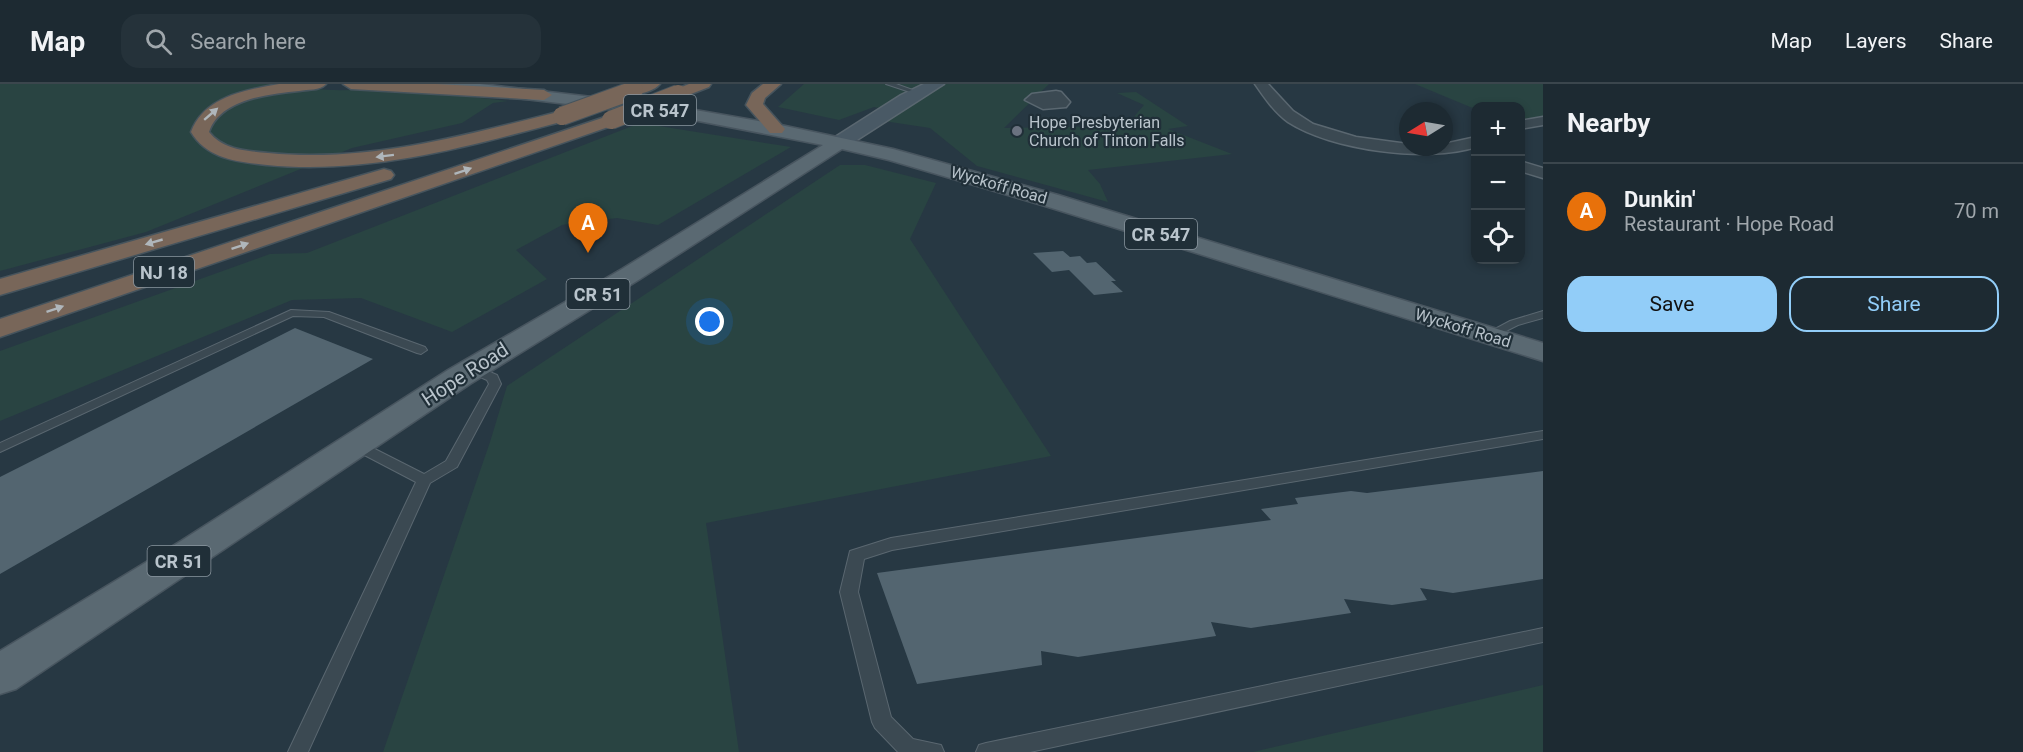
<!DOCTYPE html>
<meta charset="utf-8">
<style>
:root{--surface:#1d2a32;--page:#25323a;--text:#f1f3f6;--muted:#a0a7ac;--line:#3b464d;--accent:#92cdf8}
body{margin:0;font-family:Roboto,sans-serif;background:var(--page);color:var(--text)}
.controls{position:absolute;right:18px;top:18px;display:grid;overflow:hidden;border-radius:12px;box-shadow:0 3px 9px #0003}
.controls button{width:54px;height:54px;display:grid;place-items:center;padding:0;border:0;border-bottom:2px solid var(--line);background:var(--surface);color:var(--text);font:30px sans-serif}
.compass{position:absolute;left:1399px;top:18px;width:54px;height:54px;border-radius:50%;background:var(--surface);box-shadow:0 3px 9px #0003;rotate:259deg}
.you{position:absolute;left:710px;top:238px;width:21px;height:21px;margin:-15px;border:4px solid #fff;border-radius:50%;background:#1a73e8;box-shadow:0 0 0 9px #1a73e833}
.badge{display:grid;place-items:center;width:39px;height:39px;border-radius:50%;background:var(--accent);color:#fff;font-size:20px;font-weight:700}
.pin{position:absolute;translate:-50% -50px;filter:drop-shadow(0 2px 3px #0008)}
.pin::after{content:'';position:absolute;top:32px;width:21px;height:18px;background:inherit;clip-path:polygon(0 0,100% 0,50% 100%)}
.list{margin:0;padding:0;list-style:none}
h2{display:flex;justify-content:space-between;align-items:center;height:78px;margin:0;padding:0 24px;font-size:26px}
h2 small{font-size:20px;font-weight:400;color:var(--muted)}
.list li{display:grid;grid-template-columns:39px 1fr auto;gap:18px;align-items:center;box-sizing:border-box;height:96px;padding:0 24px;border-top:2px solid var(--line)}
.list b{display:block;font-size:22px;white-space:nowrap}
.list p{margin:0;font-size:20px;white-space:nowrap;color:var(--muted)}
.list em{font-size:20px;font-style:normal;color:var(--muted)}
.actions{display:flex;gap:12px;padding:18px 24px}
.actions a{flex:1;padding:14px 0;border:2px solid var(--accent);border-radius:18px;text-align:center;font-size:21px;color:var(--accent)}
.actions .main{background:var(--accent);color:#111}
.icon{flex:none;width:33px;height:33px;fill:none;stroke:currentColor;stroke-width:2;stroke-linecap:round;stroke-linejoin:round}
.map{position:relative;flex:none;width:1543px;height:668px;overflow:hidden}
header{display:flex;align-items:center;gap:36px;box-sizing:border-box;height:84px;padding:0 30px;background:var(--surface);border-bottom:2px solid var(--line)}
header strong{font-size:28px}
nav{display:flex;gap:33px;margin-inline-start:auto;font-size:21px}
.search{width:420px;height:54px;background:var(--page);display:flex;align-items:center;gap:15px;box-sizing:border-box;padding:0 21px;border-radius:18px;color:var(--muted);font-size:22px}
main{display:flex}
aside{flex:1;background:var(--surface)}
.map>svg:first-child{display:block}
.green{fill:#294442}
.building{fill:#536570}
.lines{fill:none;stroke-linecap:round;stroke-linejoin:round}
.lane-casing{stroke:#5a6770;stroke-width:2}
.street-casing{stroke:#5a6770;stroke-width:3}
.secondary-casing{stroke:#5a6770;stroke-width:3}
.primary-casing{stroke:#48555f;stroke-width:3}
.highway-casing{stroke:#46545d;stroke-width:3}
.lane{fill:#3b4952;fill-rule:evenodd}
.street{fill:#3b4952;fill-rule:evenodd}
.secondary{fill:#495965;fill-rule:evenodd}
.primary{fill:#5a6972;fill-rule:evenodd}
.highway{fill:#786659;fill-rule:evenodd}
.highway-bridge-casing{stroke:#46545d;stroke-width:20;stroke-linecap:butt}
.highway-bridge{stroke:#786659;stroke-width:18}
.oneway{fill:#afb6bb}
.worship-dot{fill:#6b7280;stroke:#202f38;stroke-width:2}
.labels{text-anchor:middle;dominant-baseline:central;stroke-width:4.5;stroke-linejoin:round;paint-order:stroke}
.far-poi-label{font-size:16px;fill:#b9c4cc;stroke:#202f38;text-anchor:start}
.far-street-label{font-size:16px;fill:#b9c4cc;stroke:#202f38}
.shield{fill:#202f38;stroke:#8b97a0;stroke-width:1.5}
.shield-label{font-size:18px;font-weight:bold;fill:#b9c4cc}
.street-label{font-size:20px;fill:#b9c4cc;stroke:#202f38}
</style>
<header>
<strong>Map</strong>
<div class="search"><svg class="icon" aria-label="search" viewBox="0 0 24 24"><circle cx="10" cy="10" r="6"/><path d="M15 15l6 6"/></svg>Search here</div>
<nav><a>Map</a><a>Layers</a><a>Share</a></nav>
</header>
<main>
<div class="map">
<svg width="1543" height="668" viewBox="0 0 1543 668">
<rect width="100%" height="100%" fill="#273843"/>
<path class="green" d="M0,0H283C315,7 350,8 383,3L508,17L493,19L462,39L352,64L146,148L0,187Z
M804,0H1049L1004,44L1126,42L1144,21L1117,9L1136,8L1188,42L1168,45L1232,70L1088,86L1100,100L1108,118L977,82L930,44L877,36L889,26L874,23L839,36L778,23Z
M1415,0H1543V38L1521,42L1520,22H1476L1475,25Z
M640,39L791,63L658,141L617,134L562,141L516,166L547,195L452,248L361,214L292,216L0,337V267L270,170L307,169Z
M840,81H865L936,99L910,155L1051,372L706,439L739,668H383L490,358L507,302Z
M1543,601V668H1253Z"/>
<path class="building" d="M1063,167L1070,173L1080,172L1087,179L1096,178L1116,197H1111L1123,208L1094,211L1069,186L1052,188L1033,169Z
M295,244L373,275L0,490V393Z
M1543,387V495L1453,509L1420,504L1427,516L1392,521L1344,515L1351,529L1251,544L1211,538L1216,552L1078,573L1041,567L1042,581L917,600L877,489L1271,436L1261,425L1298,420L1295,414L1351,407L1367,409Z"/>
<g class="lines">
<defs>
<path id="lane" d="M886,0H896L921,9L916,10Z
M291,226L329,228L425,263L427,266L421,270L417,269L324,233L293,232L0,368V359Z
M1543,227V234L1518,241L1488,256L1482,252L1510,237Z
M473,281L497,291L501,300L457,383L430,399L308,668H288L416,398L351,364L349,361L351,358H361L424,390L446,377L489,300L487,296L469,288L467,285Z
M1543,347V355L892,466L864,475L858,508L891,633L913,655L941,661L944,668H898L875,644L872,638L840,508L850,467L891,454Z
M1543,544V558L1030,668H976L979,661L986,659Z"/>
<path id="street" d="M1255,0H1268L1293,27L1313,40L1356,53L1408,60V63H1444V60L1476,53V63C1427,79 1331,66 1288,38C1275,29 1264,13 1255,0Z
M1056,7L1061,8L1070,18L1066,23L1043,25L1025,16L1032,10Z
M1543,33V41L1520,45V37Z
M1520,77L1543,84V94L1520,87Z"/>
<path id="secondary" d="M924,0H944L846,63H832L830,59L832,55L901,11Z"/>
<path id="primary" d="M431,0H480L678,23L776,40L893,65L1058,111L1543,259V277L1042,121L889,76L842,65L640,195L470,300L16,605L0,610V567L181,457L448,286L622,185L823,61L678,33L439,5Z"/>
<path id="highway" d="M279,0H326C320,7 308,5 299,7C269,10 220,15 209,48C223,66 247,67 268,69C369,79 465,51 562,27L568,28L571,32L568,36C470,62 370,91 267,81C238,78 207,75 191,48C204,13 245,6 279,0Z
M343,0H436L544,6L552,11L544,16L351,5Z
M636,0H660C654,7 638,12 628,9L626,6Z
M689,0H711L709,3L678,15L670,10L672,7Z
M763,0H781L765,14L763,20L785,45L782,49H770L746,21L752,9Z
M611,31L617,32L620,36L617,40L0,253V235Z
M384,85L391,87L394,91L391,95L0,211V195Z"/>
</defs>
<use href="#lane" class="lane-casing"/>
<use href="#street" class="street-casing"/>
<use href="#secondary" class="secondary-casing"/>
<use href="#primary" class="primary-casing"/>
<use href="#highway" class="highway-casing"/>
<use href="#lane" class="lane"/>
<use href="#street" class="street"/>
<use href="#secondary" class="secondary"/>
<use href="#primary" class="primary"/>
<use href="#highway" class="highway"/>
<defs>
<path id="highway-bridge" d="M562,32L634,6
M611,36L678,10"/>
</defs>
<use href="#highway-bridge" class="highway-bridge-casing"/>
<use href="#highway-bridge" class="highway-bridge"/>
</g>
<defs><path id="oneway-solid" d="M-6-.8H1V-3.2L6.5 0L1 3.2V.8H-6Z" transform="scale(1.5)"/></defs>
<g class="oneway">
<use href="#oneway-solid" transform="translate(211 30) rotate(-41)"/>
<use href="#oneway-solid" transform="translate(385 72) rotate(173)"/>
<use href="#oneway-solid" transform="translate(463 87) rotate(-19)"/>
<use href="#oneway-solid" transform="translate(154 158) rotate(164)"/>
<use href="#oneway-solid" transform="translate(240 162) rotate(-19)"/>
<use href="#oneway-solid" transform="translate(55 225) rotate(-19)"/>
</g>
<circle class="worship-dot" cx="1017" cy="47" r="6"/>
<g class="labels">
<g class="far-poi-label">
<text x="1029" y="38">Hope Presbyterian<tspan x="1029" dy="18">Church of Tinton Falls</tspan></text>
</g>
<g class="far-street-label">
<text transform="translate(999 101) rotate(16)">Wyckoff Road</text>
<text transform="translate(1463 244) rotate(17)">Wyckoff Road</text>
</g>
<g class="shield">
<rect x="624" y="11" width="72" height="30" rx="4.5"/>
<rect x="1125" y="135" width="72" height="30" rx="4.5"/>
<rect x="134" y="173" width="60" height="30" rx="4.5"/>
<rect x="566.5" y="195" width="63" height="30" rx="4.5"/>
<rect x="147.5" y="462" width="63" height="30" rx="4.5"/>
</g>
<g class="shield-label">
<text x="660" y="26">CR 547</text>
<text x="1161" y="150">CR 547</text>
<text x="164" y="188">NJ 18</text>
<text x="598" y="210">CR 51</text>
<text x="179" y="477">CR 51</text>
</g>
<g class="street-label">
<text transform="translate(465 290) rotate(-33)">Hope Road</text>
</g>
</g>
</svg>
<div class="controls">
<button>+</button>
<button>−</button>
<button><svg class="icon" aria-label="locate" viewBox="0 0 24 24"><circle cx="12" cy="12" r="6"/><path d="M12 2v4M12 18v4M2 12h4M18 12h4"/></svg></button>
</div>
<svg class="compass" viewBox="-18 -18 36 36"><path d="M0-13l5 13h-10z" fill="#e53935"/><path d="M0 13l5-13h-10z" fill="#a0a7ac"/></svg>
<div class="you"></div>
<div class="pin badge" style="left:588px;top:169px;background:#e8710a">A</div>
</div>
<aside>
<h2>Nearby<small></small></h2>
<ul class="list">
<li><span class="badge" style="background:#e8710a">A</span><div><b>Dunkin'</b><p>Restaurant · Hope Road</p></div><em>70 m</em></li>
</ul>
<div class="actions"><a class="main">Save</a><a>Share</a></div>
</aside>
</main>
